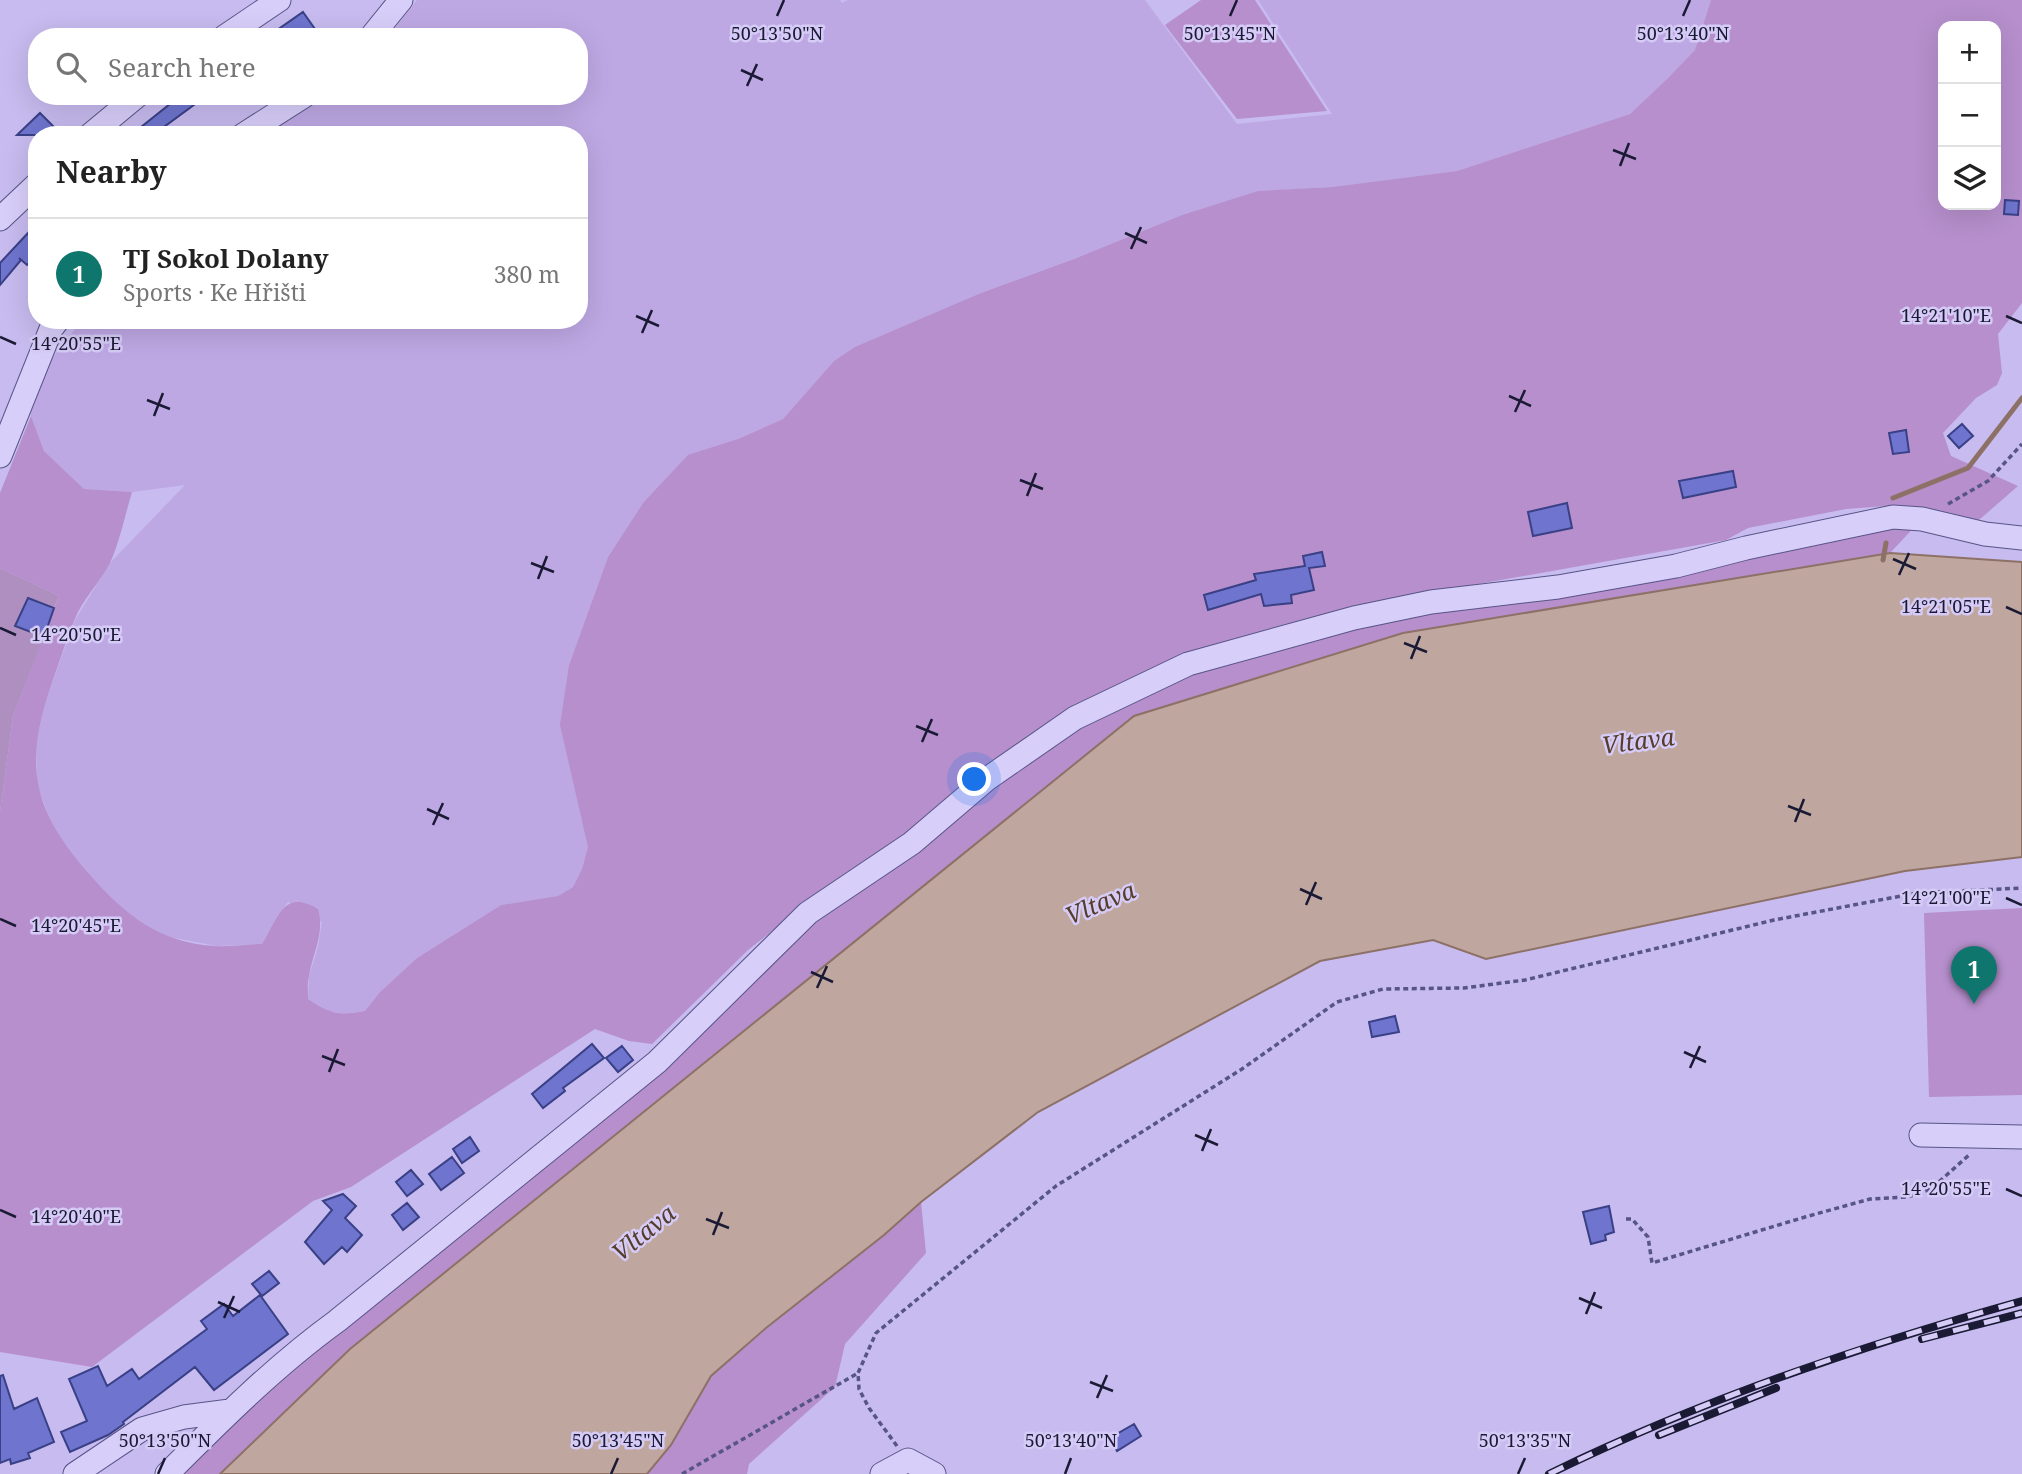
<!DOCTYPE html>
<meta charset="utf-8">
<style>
:root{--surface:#fff;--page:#f2f2f2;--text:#222;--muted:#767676;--line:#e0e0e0;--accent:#0f766e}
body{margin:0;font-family:"Noto Serif",serif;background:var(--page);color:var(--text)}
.controls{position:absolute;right:21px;top:21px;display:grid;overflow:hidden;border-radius:14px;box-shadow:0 7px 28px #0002}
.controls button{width:63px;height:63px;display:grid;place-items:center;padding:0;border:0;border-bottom:2px solid var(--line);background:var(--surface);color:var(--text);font:35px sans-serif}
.you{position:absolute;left:975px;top:780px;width:24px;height:24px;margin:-18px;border:5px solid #fff;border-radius:50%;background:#1a73e8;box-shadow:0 0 0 10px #1a73e833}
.badge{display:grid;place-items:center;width:46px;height:46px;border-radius:50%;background:var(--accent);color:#fff;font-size:23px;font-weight:700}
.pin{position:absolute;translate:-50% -58px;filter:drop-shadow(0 2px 4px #0008)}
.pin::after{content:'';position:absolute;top:37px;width:24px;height:21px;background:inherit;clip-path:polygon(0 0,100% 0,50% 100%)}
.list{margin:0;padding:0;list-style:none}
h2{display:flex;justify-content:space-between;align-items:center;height:91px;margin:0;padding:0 28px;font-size:30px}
h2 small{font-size:23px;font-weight:400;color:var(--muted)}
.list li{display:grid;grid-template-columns:46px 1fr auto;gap:21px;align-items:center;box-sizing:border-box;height:112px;padding:0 28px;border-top:2px solid var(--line)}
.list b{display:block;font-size:26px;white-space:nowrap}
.list p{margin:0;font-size:23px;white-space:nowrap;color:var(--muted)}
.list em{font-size:23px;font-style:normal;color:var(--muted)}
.icon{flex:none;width:38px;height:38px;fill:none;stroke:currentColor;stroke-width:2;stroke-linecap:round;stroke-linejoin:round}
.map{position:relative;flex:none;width:2022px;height:1474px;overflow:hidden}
.search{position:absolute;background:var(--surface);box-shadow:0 7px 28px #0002;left:28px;top:28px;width:560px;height:77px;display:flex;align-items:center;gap:18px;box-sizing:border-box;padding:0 24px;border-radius:28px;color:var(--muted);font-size:26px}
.panel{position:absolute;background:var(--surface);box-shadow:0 7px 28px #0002;left:28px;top:126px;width:560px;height:203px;border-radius:28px}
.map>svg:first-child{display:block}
.farmland{fill:#bea8e4}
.green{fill:#b68fcc;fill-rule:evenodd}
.cemetery{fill:#af8fc0}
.water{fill:#bfa79f;stroke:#8d7167;stroke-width:2}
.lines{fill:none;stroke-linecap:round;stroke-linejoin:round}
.stream{stroke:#8d7167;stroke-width:5}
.building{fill:#6f75ce;stroke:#3a4086;stroke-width:2}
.minor-casing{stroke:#575586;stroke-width:25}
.path{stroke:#575586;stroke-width:3.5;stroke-dasharray:5 3.5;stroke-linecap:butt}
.minor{stroke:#d8cefa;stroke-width:23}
.rail-casing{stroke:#1a1a35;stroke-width:8}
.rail{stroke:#d5cbf6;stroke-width:5;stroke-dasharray:16;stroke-linecap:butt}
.ticks{fill:none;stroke:#1a1a35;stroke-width:2.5}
.labels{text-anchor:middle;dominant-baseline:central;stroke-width:5;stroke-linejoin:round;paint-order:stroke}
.water-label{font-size:24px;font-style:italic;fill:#553d29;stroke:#d5cbf6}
.ticks-label{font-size:18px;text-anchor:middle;fill:#1a1a35;stroke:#d5cbf6;stroke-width:5;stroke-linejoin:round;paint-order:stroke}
</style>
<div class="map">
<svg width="2022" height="1474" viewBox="0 0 2022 1474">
<rect width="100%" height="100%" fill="#c7bbef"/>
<path class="farmland" d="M417,0H840L842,3L848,0H1145L1237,124L1332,114L1258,0H1711L1695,50L1667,79L1630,114L1457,171L1332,187L1259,191L1182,215L1074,259L981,293L834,361L783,419L738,439L643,503L608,557L569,665L580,805L588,847L582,869L573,887L558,896L501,905L417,958L380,992L365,1011L346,1014L324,1011L308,999L309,976L318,947L322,922L288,902L277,916L262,944L217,946L169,937L145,927L113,901L69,852L54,830L37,785L36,744L44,705L75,620L110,563L185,485L132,492L84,489L44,451L28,408L41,373L82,320H579V135H265L323,96H579V37H388Z"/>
<path class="green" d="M1201,0H1255L1327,111L1237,119L1165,25Z
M1711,0H2022V303L1998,334L2002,373L1997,385L1976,398L1943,433L1951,456L2018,486L1979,520L1900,505L1846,509L1748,528L1726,540L1349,607L1187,653L804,906L748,950L652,1044L629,1041L595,1029L351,1187L313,1201L92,1367L0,1352V812L13,716L59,596L0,568V493L31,416L44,451L84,489L132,492C125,515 120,541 110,563C101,580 87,595 78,612C69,631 63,652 56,671C24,759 27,804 90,875C125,915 160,943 215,946C230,947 246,944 262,944C278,918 283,888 318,909C325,933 313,952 309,976C307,983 308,991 308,999C329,1014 340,1016 365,1011L380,992L417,958L501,905L558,896L573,887L582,869L588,847L560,725L569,665L608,557L643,503L688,455L738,439L783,419L834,361L855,347L981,293L1074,259L1182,215L1258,191L1332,187L1457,171L1630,114L1667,79L1695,50ZM1943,26H1996V205H1943Z
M1922,519L1890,553L1403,633L350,1349L220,1474H167L657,1062L808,913L987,779L1188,664L1354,618Z
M2022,908V1095L1929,1097L1924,913Z
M921,1202L926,1253L845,1344L835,1387L749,1464L747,1474H647L671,1445L711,1376L766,1329L884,1235Z"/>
<path class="cemetery" d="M0,568L59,596L54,608L28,598L15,625L44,636L13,716L0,812Z"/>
<path class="water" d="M1890,553L2022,562V857L1905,871L1486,959L1433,940L1320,961L1038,1112L921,1202L884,1235L766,1328L711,1376L671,1445L647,1474H220L350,1349L1134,716L1403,633Z"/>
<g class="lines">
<path class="stream" d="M1893,498L1968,468L2022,398
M1883,560L1886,543"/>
</g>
<path class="building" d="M303,12L315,29L304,37H267Z
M180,96H206L164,127L170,135H131Z
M40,113L55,128L48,135H17Z
M2005,200L2019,201L2018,215L2004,214Z
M28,233L37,241V255L27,265L19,258L21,260L0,285V263Z
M1962,424L1973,436L1959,448L1948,436Z
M1906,430L1909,452L1893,454L1889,433Z
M1733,471L1736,487L1683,498L1679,481Z
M1567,503L1572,528L1533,536L1528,512Z
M1322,552L1325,566L1309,568L1314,590L1291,595L1292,603L1264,606L1261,594L1208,610L1204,595L1256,580L1254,574L1305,566L1303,556Z
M28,598L54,608L44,637L15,626Z
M1395,1016L1399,1032L1372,1037L1369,1022Z
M592,1044L604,1058L563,1088L565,1091L543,1108L532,1094Z
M622,1046L633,1060L618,1072L606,1058Z
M470,1137L479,1151L462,1163L453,1149Z
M452,1157L464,1173L441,1190L429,1174Z
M411,1170L423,1184L407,1196L396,1182Z
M343,1194L356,1206L345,1218L362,1235L347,1252L342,1247L324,1264L305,1242L332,1210L323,1201Z
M407,1203L419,1217L403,1230L392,1215Z
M1609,1206L1614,1232L1605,1235L1606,1240L1591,1244L1583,1212Z
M269,1271L279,1283L262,1296L252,1284Z
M260,1295L288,1334L214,1390L195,1367L123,1422L124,1424L108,1435L70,1452L61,1432L87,1421L69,1379L98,1366L107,1386L132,1369L139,1379L207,1329L201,1321L224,1304L233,1316Z
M3,1375L14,1409L37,1398L54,1442L28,1453L30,1458L11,1464L10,1459L0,1463V1376Z
M1134,1424L1141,1436L1117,1451L1110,1438Z"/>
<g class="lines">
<defs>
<path id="minor" d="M224,37L279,0
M371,37L401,0
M90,135L137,96
M243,135L304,96
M0,219L37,184
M0,456L51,329L58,320
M1921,1135L2022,1137
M75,1474L142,1429L184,1417L230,1411
M167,1474C221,1420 275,1366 337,1321L657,1062L808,913L912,843L987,779L1075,718L1188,664L1354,618L1431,602L1558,587L1676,566L1746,548L1893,517L1922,519L1985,534L2022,538
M882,1474L908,1460L934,1474"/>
</defs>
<use href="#minor" class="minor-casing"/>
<path class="path" d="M1948,504L1988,481L2022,444
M1626,1219H1632L1648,1237L1652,1263L1805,1217L1870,1199L1908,1197L1931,1189L1969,1155
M897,1446L869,1408L859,1389L858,1373L876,1333L1056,1186L1242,1069L1337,1002L1383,989L1464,988L1525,980L1774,920L1917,893L2022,888
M682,1474L858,1373"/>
<use href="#minor" class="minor"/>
<defs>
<path id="rail" d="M1922,1339L2022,1313
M1659,1435L1776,1388
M1549,1474C1701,1400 1859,1346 2022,1301"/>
</defs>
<use href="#rail" class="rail-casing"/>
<use href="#rail" class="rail"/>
</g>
<path class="ticks" d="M777,16L784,0M1230,16L1237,0M1683,16L1690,0M741,70L763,80M747,86L757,64M1613,150L1636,159M1620,166L1629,143M1125,233L1147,243M1131,249L1141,227M636,316L659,326M2006,316L2022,323M642,333L652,310M0,337L16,344M1509,396L1531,406M147,400L170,409M1515,412L1525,390M154,416L163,393M1020,480L1043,489M1027,496L1036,473M1893,559L1916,569M531,563L554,572M1899,575L1909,553M538,579L547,556M2006,607L2022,614M0,628L16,635M1404,643L1427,652M1411,659L1420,636M916,726L938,735M922,742L932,719M1788,806L1811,815M427,809L449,819M1795,822L1804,799M433,825L443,803M1300,889L1322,899M2006,898L2022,905M1306,905L1316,882M0,919L16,926M811,972L833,982M817,988L827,966M1684,1052L1706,1062M322,1056L345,1065M1690,1068L1700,1046M329,1072L338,1049M1195,1135L1218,1145M1202,1151L1211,1129M2006,1189L2022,1196M0,1210L16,1217M706,1219L729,1228M713,1235L722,1212M1579,1298L1602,1308M218,1302L240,1312M1586,1314L1595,1292M224,1318L234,1296M1090,1382L1113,1391M1097,1398L1107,1375M158,1474L165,1458M611,1474L618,1458M1065,1474L1071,1458M1518,1474L1525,1458"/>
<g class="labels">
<g class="water-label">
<text transform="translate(1638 740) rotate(-7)">Vltava</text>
<text transform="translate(1100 902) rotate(-23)">Vltava</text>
<text transform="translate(643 1232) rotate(-39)">Vltava</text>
</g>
</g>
<g class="ticks-label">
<text x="1683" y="40">50°13'40"N</text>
<text x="777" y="40">50°13'50"N</text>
<text x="1230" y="40">50°13'45"N</text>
<text x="1946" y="322">14°21'10"E</text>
<text x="76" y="350">14°20'55"E</text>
<text x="1946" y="613">14°21'05"E</text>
<text x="76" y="641">14°20'50"E</text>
<text x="1946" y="904">14°21'00"E</text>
<text x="76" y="932">14°20'45"E</text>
<text x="1946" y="1195">14°20'55"E</text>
<text x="76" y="1223">14°20'40"E</text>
<text x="165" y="1447">50°13'50"N</text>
<text x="618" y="1447">50°13'45"N</text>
<text x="1071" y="1447">50°13'40"N</text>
<text x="1525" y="1447">50°13'35"N</text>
</g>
</svg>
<div class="controls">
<button>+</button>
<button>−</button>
<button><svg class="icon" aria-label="layers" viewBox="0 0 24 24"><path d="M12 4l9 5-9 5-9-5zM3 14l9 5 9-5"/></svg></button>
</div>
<div class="you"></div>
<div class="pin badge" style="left:1974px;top:1004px">1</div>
<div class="search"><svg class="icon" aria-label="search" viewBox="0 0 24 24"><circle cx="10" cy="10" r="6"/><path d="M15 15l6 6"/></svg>Search here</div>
<section class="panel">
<h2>Nearby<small></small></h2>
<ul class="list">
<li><span class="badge">1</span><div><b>TJ Sokol Dolany</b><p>Sports · Ke Hřišti</p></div><em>380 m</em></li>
</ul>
</section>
</div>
